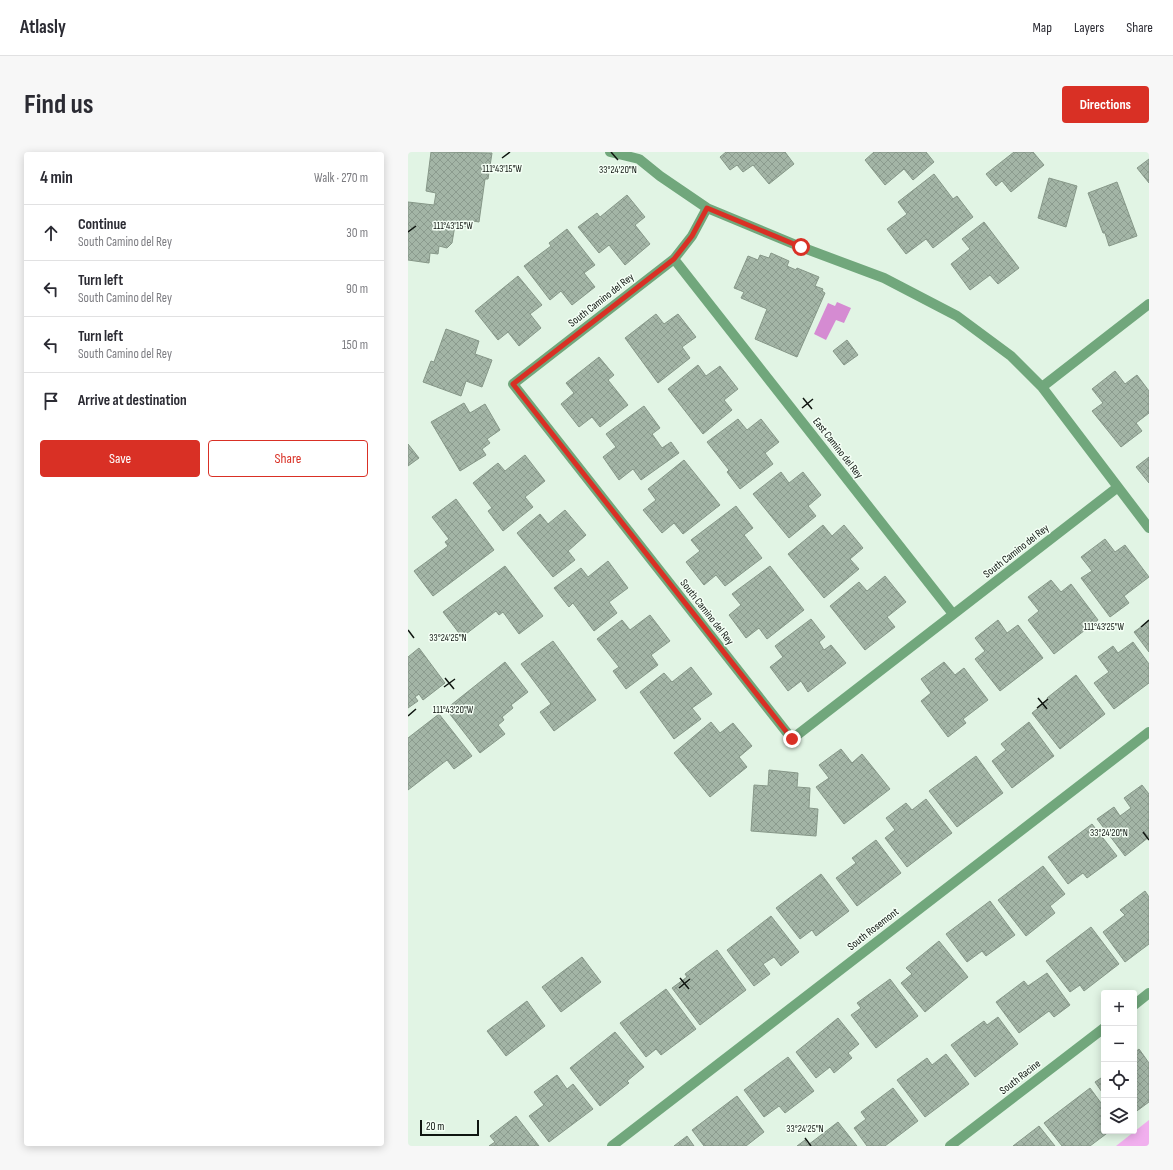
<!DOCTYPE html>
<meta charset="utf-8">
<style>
:root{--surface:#fff;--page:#f7f7f7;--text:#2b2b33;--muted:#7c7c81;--line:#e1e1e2;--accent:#d93025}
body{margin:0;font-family:"Sofia Sans Condensed",sans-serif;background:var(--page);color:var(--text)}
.controls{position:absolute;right:12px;bottom:12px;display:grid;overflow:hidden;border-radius:4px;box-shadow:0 2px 10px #0003}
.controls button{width:36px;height:36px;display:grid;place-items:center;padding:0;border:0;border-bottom:1px solid var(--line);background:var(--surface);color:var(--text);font:20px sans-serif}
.scale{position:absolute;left:12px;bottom:10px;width:59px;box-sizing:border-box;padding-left:4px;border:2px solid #0f1510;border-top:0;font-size:11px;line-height:14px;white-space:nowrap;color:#0f1510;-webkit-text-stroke:3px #f4fff5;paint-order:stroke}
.stop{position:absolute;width:12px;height:12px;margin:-9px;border:3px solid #d93025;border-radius:50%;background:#fff}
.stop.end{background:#d93025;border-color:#fff;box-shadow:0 1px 4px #0008}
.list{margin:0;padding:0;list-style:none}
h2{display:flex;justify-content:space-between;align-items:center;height:52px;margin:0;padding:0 16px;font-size:17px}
h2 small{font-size:13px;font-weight:400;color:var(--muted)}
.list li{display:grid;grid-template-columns:26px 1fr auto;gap:12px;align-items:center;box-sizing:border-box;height:56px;padding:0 16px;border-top:1px solid var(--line)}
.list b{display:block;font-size:15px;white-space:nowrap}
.list p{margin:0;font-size:13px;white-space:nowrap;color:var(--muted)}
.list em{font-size:13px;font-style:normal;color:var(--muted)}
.actions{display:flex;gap:8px;padding:12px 16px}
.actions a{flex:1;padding:9px 0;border:1px solid var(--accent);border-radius:4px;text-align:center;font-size:14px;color:var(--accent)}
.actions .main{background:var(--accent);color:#fff}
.icon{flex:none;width:22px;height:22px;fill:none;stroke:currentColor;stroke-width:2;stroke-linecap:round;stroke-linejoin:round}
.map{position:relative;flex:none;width:741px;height:994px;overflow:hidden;border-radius:4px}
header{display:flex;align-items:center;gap:24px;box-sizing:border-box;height:56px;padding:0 20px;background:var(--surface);border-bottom:1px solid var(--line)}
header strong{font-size:19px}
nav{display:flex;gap:22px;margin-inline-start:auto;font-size:14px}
.intro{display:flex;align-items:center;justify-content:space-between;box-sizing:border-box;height:96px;padding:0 24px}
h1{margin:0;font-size:28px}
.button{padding:10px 18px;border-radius:4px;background:var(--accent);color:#fff;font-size:14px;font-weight:700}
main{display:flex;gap:24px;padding:0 24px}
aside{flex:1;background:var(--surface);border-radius:4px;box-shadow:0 2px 10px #0003}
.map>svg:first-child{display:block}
.grass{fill:#f1afee}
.water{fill:#d58bd2}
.building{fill:url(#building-cross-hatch);stroke:#869788}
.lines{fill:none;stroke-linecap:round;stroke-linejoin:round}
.street{stroke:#71a77c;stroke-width:10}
.route{stroke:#d93025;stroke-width:5}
.ticks{fill:none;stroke:#0f1510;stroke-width:1.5}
.labels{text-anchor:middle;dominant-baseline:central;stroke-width:3;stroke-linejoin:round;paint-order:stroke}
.street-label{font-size:11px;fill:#0f1510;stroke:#f4fff5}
.ticks-label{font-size:10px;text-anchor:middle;fill:#0f1510;stroke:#f4fff5;stroke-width:3;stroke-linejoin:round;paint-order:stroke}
</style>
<header>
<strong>Atlasly</strong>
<nav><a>Map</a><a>Layers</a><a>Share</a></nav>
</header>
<div class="intro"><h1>Find us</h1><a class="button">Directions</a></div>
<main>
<aside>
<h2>4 min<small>Walk · 270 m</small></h2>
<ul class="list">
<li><svg class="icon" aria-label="ahead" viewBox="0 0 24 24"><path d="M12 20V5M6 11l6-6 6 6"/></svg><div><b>Continue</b><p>South Camino del Rey</p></div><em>30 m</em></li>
<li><svg class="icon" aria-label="left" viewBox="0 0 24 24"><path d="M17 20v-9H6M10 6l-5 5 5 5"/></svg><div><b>Turn left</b><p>South Camino del Rey</p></div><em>90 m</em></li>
<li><svg class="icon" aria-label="left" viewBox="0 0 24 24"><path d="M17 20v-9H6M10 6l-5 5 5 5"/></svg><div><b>Turn left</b><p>South Camino del Rey</p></div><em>150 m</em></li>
<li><svg class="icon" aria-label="arrive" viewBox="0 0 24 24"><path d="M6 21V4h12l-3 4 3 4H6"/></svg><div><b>Arrive at destination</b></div></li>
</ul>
<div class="actions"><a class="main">Save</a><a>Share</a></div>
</aside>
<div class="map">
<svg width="741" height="994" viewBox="0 0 741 994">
<defs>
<pattern id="building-cross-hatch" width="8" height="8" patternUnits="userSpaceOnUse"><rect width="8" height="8" fill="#a3b5a6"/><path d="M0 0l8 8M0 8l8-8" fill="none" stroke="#8b9b8e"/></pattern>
</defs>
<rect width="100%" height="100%" fill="#e1f4e4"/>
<path class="grass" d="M741,968V994H708Z"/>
<path class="water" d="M429,150L443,156L436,171L428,168L418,188L406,182L420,151L427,154Z"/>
<path class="building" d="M23,0L84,1L80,27H77L71,70L65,69L64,75L47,73L44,91L39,96L31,94L30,102L22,101L21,111L0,108V50L26,53L28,41L18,39Z
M318,0H377L386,12L361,32L345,13L335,20L329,13L322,18L312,5Z
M466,0H518L526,10L505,28L496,17L477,33L457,8Z
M606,0H625L636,13L603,40L594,29L588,34L578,22Z
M741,7V31L729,16Z
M526,22L545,47L549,44L565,65L525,96L518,87L498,102L479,77L499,62L490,50Z
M641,26L669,34L658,75L630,66Z
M709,30L729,84L701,94L697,81H695L680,41Z
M219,43L237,65L227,73L242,92L217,113L201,93L191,101L170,75L189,61L192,65Z
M576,70L611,116L590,132L582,123L562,138L543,112L562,97L554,87Z
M159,77L187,113L176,121L187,135L164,153L153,139L142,148L116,114L143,94L141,91Z
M363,101L381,109L379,114L388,118L389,116L411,125L407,134L415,137L414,139L417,141L389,205L347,187L359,157L333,146L336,140L326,136L340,104L350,108L352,103L361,106Z
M110,124L134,153L122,162L133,176L111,194L100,180L90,188L67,159Z
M248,162L256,172L270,162L288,185L274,195L282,206L250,231L217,186Z
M38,177L71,189L67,202L84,208L74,235L58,229L53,244L15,230L23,209L26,210Z
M439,188L450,203L436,213L425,199Z
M191,205L206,223L200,228L220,253L192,275L184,265L171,275L153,252L166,241L158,231Z
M290,213L298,224L312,214L330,237L316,248L324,258L295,282L260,237Z
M707,219L717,232L729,223L741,239V261L728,271L734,279L713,295L684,259L695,251L684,237Z
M56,251L62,261L77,252L92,278L79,287L82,291L74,297L78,303L52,319L23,270Z
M236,254L252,276L244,282L254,296L263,290L271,301L233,328L225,317L211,328L195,305L208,295L198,282Z
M330,267L339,278L353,267L371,290L357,301L365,312L332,337L319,320L321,318L299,290Z
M0,292L11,306L0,314Z
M117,303L137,329L117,345L125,355L95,379L80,359L84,356L65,331L90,311L97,319Z
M741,305V331L728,315Z
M276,308L312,353L275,382L266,371L254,381L235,358L248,348L240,337Z
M373,320L381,331L395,320L413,343L400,354L408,364L381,386L345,342Z
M48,347L86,398L25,444L6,419L40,394L37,390L41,387L24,365Z
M328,354L345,376L336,383L354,406L317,434L308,423L296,433L278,410L292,399L283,388Z
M157,358L178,383L160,399L167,408L145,425L109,381L132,362L140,372Z
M415,373L424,384L436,373L455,396L442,407L451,417L416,446L380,402Z
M697,387L707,400L717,393L741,425L716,444L721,451L702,465L673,426L684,419L673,405Z
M200,409L220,436L201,450L209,461L186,479L165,451L161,455L146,436L173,416L180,425Z
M97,414L135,464L111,482L95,460L91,463L88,459L54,485L35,460Z
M362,414L396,458L359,487L351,476L338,486L321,463L333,453L324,442Z
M477,424L498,450L479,465L487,475L457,498L422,454L451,430L459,439Z
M643,428L653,440L663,432L690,468L646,502L620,468L631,459L620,445Z
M242,463L262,489L243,503L250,513L218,537L205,519L211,515L189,487L214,468L222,478Z
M403,467L417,485L411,490L416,498L423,493L438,511L400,540L393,529L380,539L362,515L375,505L367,494Z
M590,468L599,481L610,473L635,506L592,539L567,507L577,499L567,486Z
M741,469V500L726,480Z
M145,489L188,548L146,579L132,560L143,552L113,512Z
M725,490L741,512V531L706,557L686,531L701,520L690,505L705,494L710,501Z
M11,496L37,531L15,548L11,542L7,545L10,549L0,556V505Z
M97,510L120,540L103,553L105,556L94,565L96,568L90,573L97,582L72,601L38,557Z
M536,510L547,523L556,516L580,548L555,567L558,571L540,585L513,549L523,541L513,527Z
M283,515L304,542L284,556L293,567L266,587L232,540L256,521L264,530Z
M668,523L697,562L652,597L624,561L640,548L639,546Z
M31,562L64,604L46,617L39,608L0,638V586Z
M303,570L312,581L325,571L344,594L331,605L339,615L302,645L266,601Z
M621,570L646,604L604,636L584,609L598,598L593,592Z
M433,597L444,611L454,602L482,637L436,672L408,635L421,626L411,613Z
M568,604L595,641L549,675L521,639Z
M361,618L390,621L389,635L402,636L401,656L410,657L408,684L343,679L346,633L360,634Z
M734,633L741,642V685L717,704L689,667L706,655L712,664L723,656L716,646Z
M518,647L544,681L499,715L477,686L487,678L478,666L498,651L504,658Z
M684,672L709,704L679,726L675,721L660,732L640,705Z
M468,688L493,721L449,754L428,726L448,711L444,706Z
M635,714L657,742L642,754L647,761L618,784L590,748Z
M413,722L441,759L408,784L404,778L392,787L368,756Z
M737,739L741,745V792L717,810L695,780L717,763L712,758Z
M582,749L607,783L578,804L574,799L559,810L538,782Z
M363,764L391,800L373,814L366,805L355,812L362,822L346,834L319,798Z
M683,775L711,812L676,839L672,833L662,840L638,809Z
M531,789L560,825L517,860L493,831L504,822L498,816Z
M309,798L338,838L292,873L264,836L279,825L277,822Z
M174,805L193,830L153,860L134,835Z
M639,821L662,853L646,865L641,859L611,881L588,850L616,829L620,834Z
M482,827L510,864L468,896L443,863L453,856L449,851Z
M258,837L288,877L253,903L248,897L238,905L212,871Z
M119,849L137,874L98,904L79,879Z
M590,865L610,892L567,925L543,893L576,869L579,873Z
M430,866L451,892L440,901L444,906L426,921L422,915L408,926L388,900Z
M207,880L236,915L219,929L221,931L192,954L162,916Z
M731,897L741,911V950L726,961V901Z
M538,902L561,932L517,965L489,928L519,906L524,913Z
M380,905L406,939L377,961L371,954L356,965L336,938Z
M149,923L159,937L165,932L185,957L141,990L121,964L136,953L126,940Z
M696,924V943L687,930Z
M485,936L510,969L477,994H459L446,976L458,967L453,960Z
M682,936L696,955V979H702L682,994H654L636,971Z
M329,944L356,980L338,994H296L284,978Z
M108,964L131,994H81L87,990L82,984Z
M430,970L449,994H389L397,988L400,993Z
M631,974L647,994H605Z
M279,984L286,994H266Z"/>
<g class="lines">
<path class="street" d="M202,0L231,7L252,24L299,56L393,95L476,126L549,164L603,204L634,235L741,376
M299,56L284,84L266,107L105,232L384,587L710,335
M266,107L545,462
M634,235L741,152
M726,853L741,841
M204,994L741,580
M542,994L696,876"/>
</g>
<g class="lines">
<path class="route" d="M384,587L105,232L266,107L284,84L299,56L393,95"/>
</g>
<path class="ticks" d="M203,0L210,8M94,6L102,0M0,80L8,74M395,246L404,257M394,256L405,247M733,475L741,468M0,478L6,486M37,526L46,537M36,535L47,527M630,546L639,557M629,556L640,547M0,564L8,557M735,680L741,688M272,826L281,837M271,836L282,827M397,986L403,994"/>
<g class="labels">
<g class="street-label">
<text transform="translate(193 148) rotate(-38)">South Camino del Rey</text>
<text transform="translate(430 296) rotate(52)">East Camino del Rey</text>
<text transform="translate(608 399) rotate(-38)">South Camino del Rey</text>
<text transform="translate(299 460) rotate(52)">South Camino del Rey</text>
<text transform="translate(465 777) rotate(-38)">South Rosemont</text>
<text transform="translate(612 925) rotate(-38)">South Racine</text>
</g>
</g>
<g class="ticks-label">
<text x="94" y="20">111°43'15"W</text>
<text x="210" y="21">33°24'20"N</text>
<text x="45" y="77">111°43'15"W</text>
<text x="696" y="478">111°43'25"W</text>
<text x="40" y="489">33°24'25"N</text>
<text x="45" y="561">111°43'20"W</text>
<text x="701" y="684">33°24'20"N</text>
<text x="397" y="980">33°24'25"N</text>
</g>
</svg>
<div class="controls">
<button>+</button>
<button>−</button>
<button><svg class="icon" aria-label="locate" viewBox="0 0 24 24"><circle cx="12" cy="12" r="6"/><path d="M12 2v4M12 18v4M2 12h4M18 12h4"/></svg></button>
<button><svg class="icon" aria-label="layers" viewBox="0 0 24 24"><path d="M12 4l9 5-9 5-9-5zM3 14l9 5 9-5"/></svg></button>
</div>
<div class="scale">20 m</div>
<div class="stop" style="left:393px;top:95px"></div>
<div class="stop end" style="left:384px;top:587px"></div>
</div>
</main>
